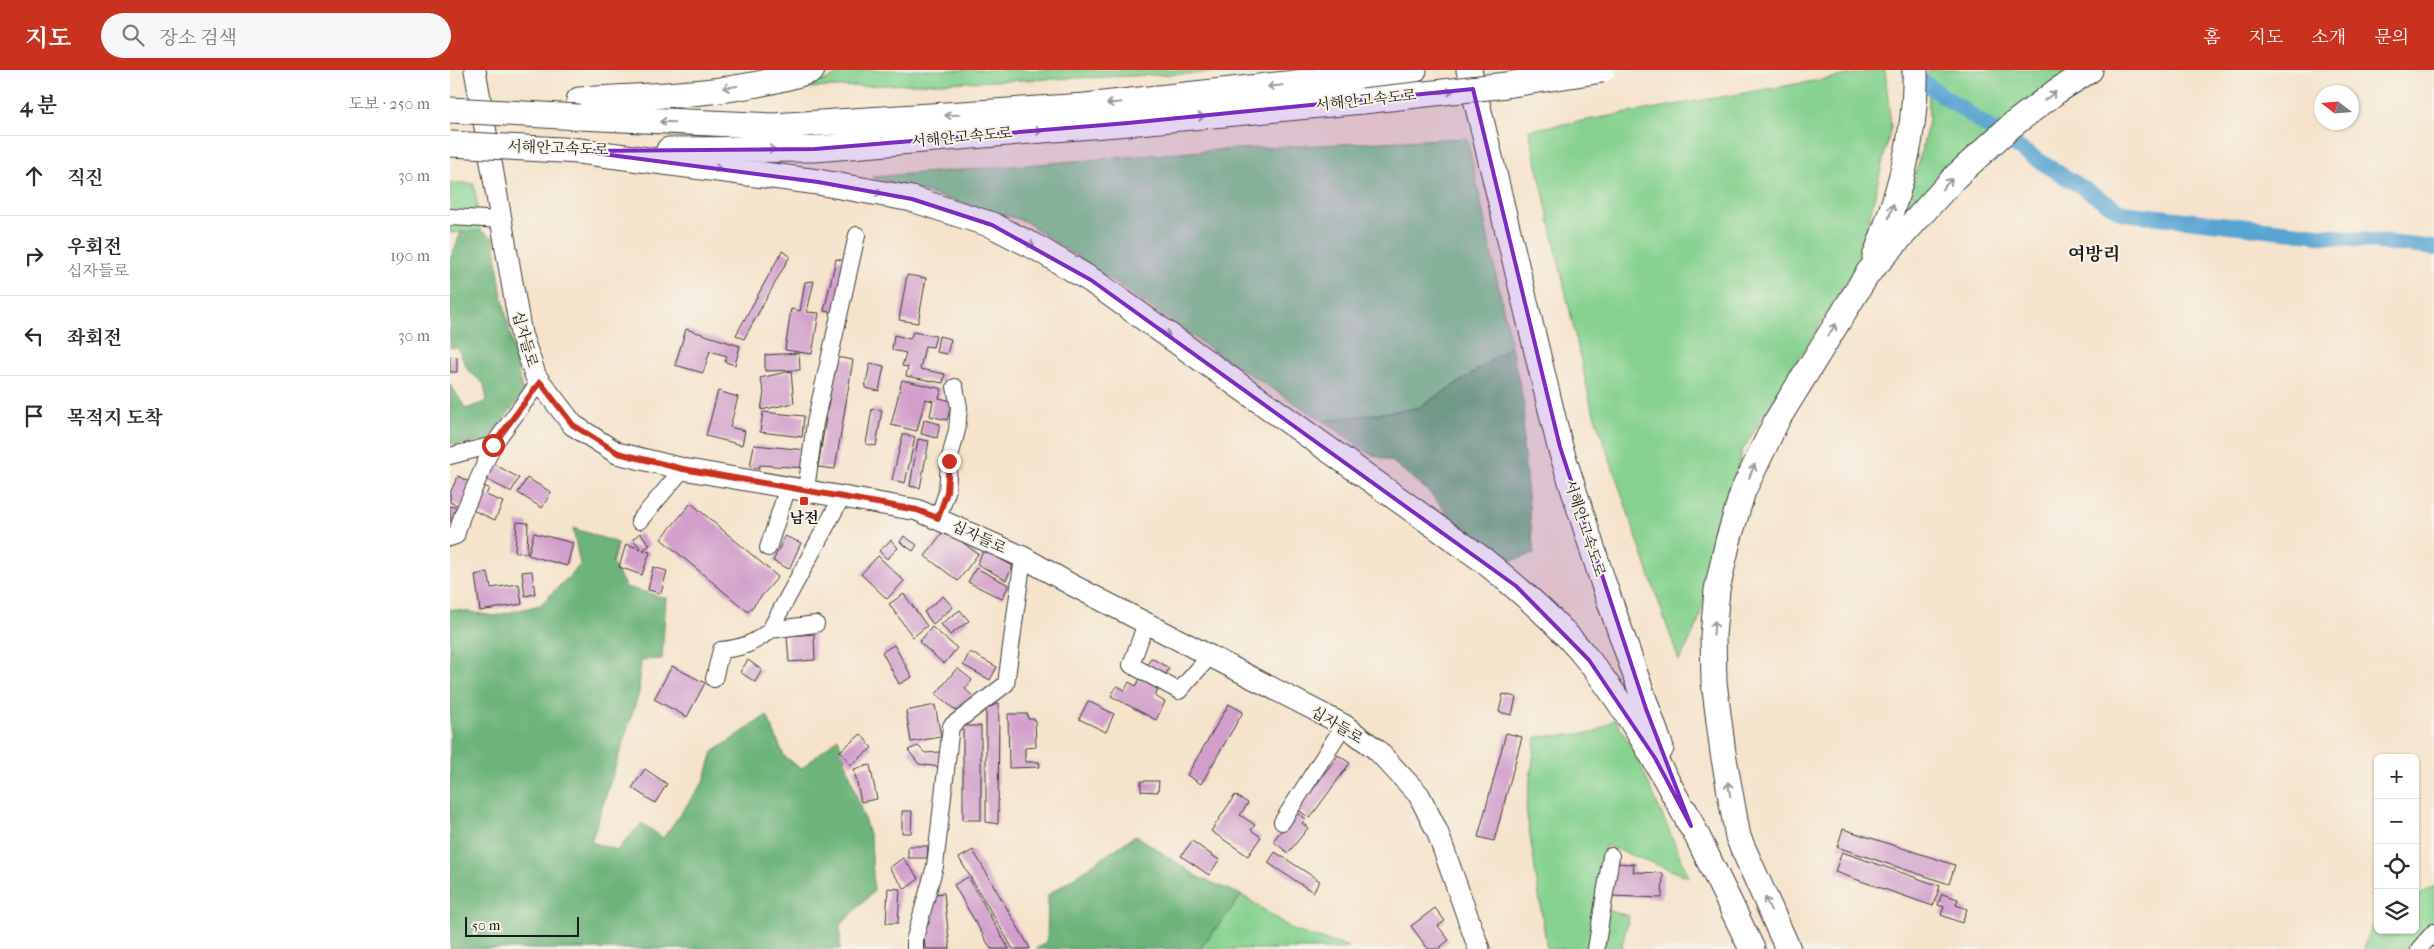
<!DOCTYPE html>
<html lang="ko">
<meta charset="utf-8">
<style>
:root{--surface:#fff;--page:#f7f7f7;--text:#2b2b33;--muted:#7c7c81;--line:#e1e1e2;--accent:#c8321e}
body{margin:0;font-family:"IM FELL French Canon","Noto Serif KR",serif;background:var(--page);color:var(--text)}
.controls{position:absolute;right:15px;bottom:15px;display:grid;overflow:hidden;border-radius:8px;box-shadow:0 1px 4px #0004}
.controls button{width:45px;height:45px;display:grid;place-items:center;padding:0;border:0;border-bottom:1px solid var(--line);background:var(--surface);color:var(--text);font:25px sans-serif}
.compass{position:absolute;left:1864px;top:15px;width:45px;height:45px;border-radius:50%;background:var(--surface);box-shadow:0 1px 4px #0004;rotate:286deg}
.scale{position:absolute;left:15px;bottom:12px;width:114px;box-sizing:border-box;padding-left:5px;border:2px solid #1c1c1c;border-top:0;font-size:14px;line-height:18px;white-space:nowrap;color:#1c1c1c;-webkit-text-stroke:4px #f7f3e8;paint-order:stroke}
.stop{position:absolute;width:15px;height:15px;margin:-11px;border:4px solid #c8321e;border-radius:50%;background:#fff}
.stop.end{background:#c8321e;border-color:#fff;box-shadow:0 1px 5px #0008}
.list{margin:0;padding:0;list-style:none}
h2{display:flex;justify-content:space-between;align-items:center;height:65px;margin:0;padding:0 20px;font-size:21px}
h2 small{font-size:16px;font-weight:400;color:var(--muted)}
.list li{display:grid;grid-template-columns:32px 1fr auto;gap:15px;align-items:center;box-sizing:border-box;height:80px;padding:0 20px;border-top:1px solid var(--line)}
.list b{display:block;font-size:19px;white-space:nowrap}
.list p{margin:0;font-size:16px;white-space:nowrap;color:var(--muted)}
.list em{font-size:16px;font-style:normal;color:var(--muted)}
.icon{flex:none;width:28px;height:28px;fill:none;stroke:currentColor;stroke-width:2;stroke-linecap:round;stroke-linejoin:round}
.map{position:relative;flex:none;width:1984px;height:879px;overflow:hidden}
header{display:flex;align-items:center;gap:30px;box-sizing:border-box;height:70px;padding:0 25px;background:var(--accent);color:#fff}
header strong{font-size:24px}
nav{display:flex;gap:28px;margin-inline-start:auto;font-size:18px}
.search{width:350px;height:45px;background:var(--page);display:flex;align-items:center;gap:12px;box-sizing:border-box;padding:0 18px;border-radius:28px;color:var(--muted);font-size:19px}
main{display:flex}
aside{flex:1;background:var(--surface)}
.map>svg:first-child{display:block}
.green{fill:#87d290;stroke:#527756}
.forest{fill:#6db47a;stroke:#44684b}
.lines{fill:none;stroke-linecap:round;stroke-linejoin:round}
.canal{stroke:#58a4d1;stroke-width:16}
.building{fill:#d29fcb}
.minor-casing{stroke:#3d3a36;stroke-width:18}
.major-casing{stroke:#3d3a36;stroke-width:23}
.highway-casing{stroke:#3d3a36;stroke-width:27}
.minor{stroke:#fff;stroke-width:16}
.major{stroke:#fff;stroke-width:21}
.highway{stroke:#fff;stroke-width:25}
.highway-bridge-casing{stroke:#3d3a36;stroke-width:27;stroke-linecap:butt}
.highway-bridge{stroke:#fff;stroke-width:25}
.oneway{stroke:#999}
.route{stroke:#c8321e;stroke-width:6}
.marked{fill:#7b2cbf;fill-opacity:0.2;stroke:#7b2cbf;stroke-width:4;stroke-linejoin:round}
.poi-dot{fill:#c8321e;stroke:#f7f3e8;stroke-width:2}
.labels{text-anchor:middle;dominant-baseline:central;stroke-width:4;stroke-linejoin:round;paint-order:stroke}
.street-label{font-size:15px;fill:#1c1c1c;stroke:#f7f3e8}
.poi-label{font-size:15px;font-weight:bold;fill:#1c1c1c;stroke:#f7f3e8}
.quarter-label{font-size:18px;font-weight:bold;fill:#1c1c1c;stroke:#f7f3e8}
</style>
<header>
<strong>지도</strong>
<div class="search"><svg class="icon" aria-label="search" viewBox="0 0 24 24"><circle cx="10" cy="10" r="6"/><path d="M15 15l6 6"/></svg>장소 검색</div>
<nav><a>홈</a><a>지도</a><a>소개</a><a>문의</a></nav>
</header>
<main>
<aside>
<h2>4 분<small>도보 · 250 m</small></h2>
<ul class="list">
<li><svg class="icon" aria-label="ahead" viewBox="0 0 24 24"><path d="M12 20V5M6 11l6-6 6 6"/></svg><div><b>직진</b></div><em>30 m</em></li>
<li><svg class="icon" aria-label="right" viewBox="0 0 24 24"><path d="M7 20v-9h11M14 6l5 5-5 5"/></svg><div><b>우회전</b><p>십자들로</p></div><em>190 m</em></li>
<li><svg class="icon" aria-label="left" viewBox="0 0 24 24"><path d="M17 20v-9H6M10 6l-5 5 5 5"/></svg><div><b>좌회전</b></div><em>30 m</em></li>
<li><svg class="icon" aria-label="arrive" viewBox="0 0 24 24"><path d="M6 21V4h12l-3 4 3 4H6"/></svg><div><b>목적지 도착</b></div></li>
</ul>
</aside>
<div class="map">
<svg width="1984" height="879" viewBox="0 0 1984 879">
<rect width="100%" height="100%" fill="#f7f3e8"/>
<filter id="ink" filterUnits="userSpaceOnUse"><feTurbulence type="fractalNoise" baseFrequency=".02" numOctaves="2"/><feDisplacementMap in="SourceGraphic" scale="10" xChannelSelector="R" yChannelSelector="G"/><feConvolveMatrix kernelMatrix="1 2 1 2 8 2 1 2 1" color-interpolation-filters="sRGB"/></filter>
<filter id="wash" filterUnits="userSpaceOnUse"><feTurbulence type="fractalNoise" baseFrequency=".0096" numOctaves="4" result="noise"/><feDisplacementMap in="SourceGraphic" scale="20" xChannelSelector="R" yChannelSelector="G"/><feGaussianBlur stdDeviation="1.12" result="paint"/><feColorMatrix in="noise" values="0 0 0 0 0 0 0 0 0 0 0 0 0 0 0 0 0 1.4 0 .05"/><feComposite in="paint" operator="in"/></filter>
<g filter="url(#wash)">
<rect width="100%" height="100%" fill="#f5e3cc"/>
<path class="green" d="M400,0H785L788,2L356,18Z
M1428,0H1435L1441,57L1409,191L1292,381L1247,556L1229,591L1141,335L1079,60Z
M1478,0H1624L1455,145L1479,51Z
M1017,68L1061,276L1019,306L968,338L874,351L774,288L575,151L422,107L768,80Z
M0,112L24,114L31,161L0,163Z
M1165,649L1187,687L1239,807L1155,775L1159,841L1179,846L1171,879H1097L1076,739L1086,667L1144,663Z
M1984,816V856L1972,879H1913L1921,856L1928,851V860H1965V828Z
M792,825L845,861L899,877L890,879H750Z"/>
<path class="forest" d="M31,161L44,168L51,221L73,324L38,370L7,375L0,373V314L16,339L37,331L34,314L18,300L7,277L0,278V190L11,162Z
M1061,276L1074,334L1073,377L1084,484L1060,491L1003,450L978,421L943,392L918,383L874,351L968,338L1019,306Z
M123,458L168,473L162,493L176,517L216,528L212,589L191,590L189,623L141,772L167,780L192,753L213,768L254,711L263,682L317,645L334,686L351,699L388,668L421,770L424,821L390,856V879H0V539L44,546L90,535L130,495Z
M686,765L748,807L792,825L750,879H586L597,871L598,825Z"/>
<g class="lines">
<path class="canal" d="M1460,3L1567,77L1673,143L1984,178"/>
</g>
<g id="blocks">
<path class="building" d="M332,181L340,186L294,269L286,265Z
M386,189L397,191L385,243L374,241Z
M457,205L476,208L468,253L449,250Z
M364,211L357,242L369,243L362,284L335,280L341,239L350,241L355,212Z
M236,259L290,276L285,295L275,292L277,286L260,281L253,303L225,295Z
M463,262L486,266L483,277L475,276L470,299L495,304L493,313L456,306L458,297L452,296L456,283L442,280L444,265L460,269Z
M489,266L501,269L497,284L486,282Z
M349,283L350,300L315,301V285Z
M0,286L7,287V302H0Z
M386,287L403,290L385,399L368,397Z
M420,293L434,296L429,321L415,318Z
M341,301L344,333L311,340L314,322L310,308Z
M452,310L492,319L489,328L502,331L497,350L480,346L483,331L475,329L467,361L441,355Z
M268,321L288,327L280,357L295,361L292,375L256,366Z
M422,339L432,340L426,376L416,374Z
M313,342L354,346L352,367L310,362Z
M474,350L490,354L487,368L471,364Z
M453,364L465,367L455,413L442,410Z
M468,369L479,371L470,418L460,416Z
M304,375L357,380L356,398L310,395L309,398L300,397Z
M42,393L69,408L61,422L34,408Z
M8,406L23,414L11,437L0,432V423Z
M77,408L101,422L92,438L68,423Z
M30,415L39,418L36,425L53,432L45,450L20,439Z
M241,433L328,507L298,542L211,469Z
M0,436L9,439L6,453L0,451Z
M67,452L78,453L77,483L65,482Z
M495,459L528,484L508,511L475,486Z
M84,463L123,473L117,496L78,485Z
M190,463L200,475L193,480L200,482L192,505L169,497L176,474L191,479L183,469Z
M335,466L351,473L339,499L323,491Z
M454,466L467,475L463,481L450,472Z
M441,470L448,478L437,489L429,481Z
M534,480L563,496L556,510L527,494Z
M428,486L454,511L437,529L411,504Z
M203,497L217,501L211,523L198,520Z
M526,498L559,515L552,529L518,512Z
M82,501L85,524L75,526L72,502Z
M38,502L41,518L69,514L72,534L30,541L25,505Z
M454,524L477,556L463,567L439,534Z
M493,526L503,537L483,554L474,542Z
M510,540L519,551L500,565L491,554Z
M482,557L507,578L494,594L469,572Z
M364,564L365,590L339,592L337,566Z
M444,575L462,607L449,614L432,582Z
M520,582L547,597L540,610L513,595Z
M701,588L719,598L705,626L715,632L706,650L661,626L667,616L675,620L679,612L686,616Z
M298,590L312,600L305,612L290,602Z
M222,596L255,613L237,647L204,629Z
M507,598L522,610L515,619L524,627L510,644L486,624Z
M1053,624L1066,627L1062,645L1049,642Z
M638,631L664,644L656,662L629,649Z
M549,633L548,754L536,752V639Z
M779,634L793,642L751,714L737,705Z
M485,635L491,667L461,672L456,641Z
M558,644H578V649H585L586,677L575,678V692H589L590,697L559,698Z
M513,656H531V750H513Z
M1056,663L1072,667L1044,771L1028,767Z
M411,664L422,678L401,695L390,681Z
M468,676L475,683L490,682L489,697L469,694L458,680Z
M888,685L900,693L860,748L848,740Z
M420,695L427,729L411,732L404,699Z
M195,699L217,714L205,733L182,718Z
M691,711H709L708,722L691,721Z
M785,725L798,733L790,745L805,755L801,760L811,767L798,786L761,761Z
M452,741H462L461,763H452Z
M846,742L856,749L852,753L858,758L838,783L823,771Z
M1393,759L1505,795L1499,814L1387,777Z
M742,771L769,790L759,805L731,786Z
M458,776H478L477,788H458Z
M523,780L580,878L578,879H563L509,788Z
M825,782L870,811L863,822L818,793Z
M1392,782L1490,816L1483,836L1385,802Z
M453,788L469,809L455,819L439,798Z
M1162,793L1184,794L1183,802L1213,803L1212,828L1161,826Z
M518,807L559,879H541L504,815Z
M438,818L450,819L448,853H436Z
M494,823L500,879H475L473,855L479,854L478,839L484,824Z
M1492,824L1508,829L1506,835L1517,839L1512,853L1491,845L1494,837L1488,835Z
M985,838L995,851L988,856L999,870L988,879H978L961,856Z"/>
</g>
</g>
<g filter="url(#ink)">
<use href="#blocks" fill-opacity="0" stroke="#3d3a36" stroke-width="1"/>
<g class="lines">
<defs>
<path id="minor" d="M0,147L52,150
M0,386L43,375L90,311
M356,420L365,353L407,165
M488,448L497,422L499,391L507,360L509,337L505,317
M189,451L233,399
M0,468L6,466L12,446L43,375
M318,478L338,417
M696,553L681,595L729,621L760,586
M320,560L366,554
M264,609L271,580C291,578 304,574 320,560L393,425
M832,752L894,655
M465,879V868L485,796L501,656L556,614L573,487
M1146,879L1161,786
M1969,879L1984,862"/>
<path id="major" d="M25,0L71,264L86,307L123,355L167,383L233,399L467,440L573,487L622,515L894,655L927,680L969,725L987,761L1029,879"/>
<path id="highway" d="M1019,0L1110,377L1153,512L1211,678
M129,30C206,25 288,25 362,0
M129,47L323,56L635,36L964,0
M219,80L365,79L678,53L913,31
M129,81L368,112L462,129L542,155L589,179L641,210L1032,489C1070,520 1109,553 1139,591C1180,642 1211,699 1241,756
M1425,187C1448,127 1467,65 1465,0
M1235,741L1302,879
M1338,879L1288,767L1273,683L1264,612L1263,566L1267,520L1278,471L1293,421L1327,350L1418,203L1505,107L1561,56L1607,21L1640,0"/>
</defs>
<use href="#minor" class="minor-casing"/>
<use href="#major" class="major-casing"/>
<use href="#highway" class="highway-casing"/>
<use href="#minor" class="minor"/>
<use href="#major" class="major"/>
<use href="#highway" class="highway"/>
<defs>
<path id="highway-bridge" d="M913,31L1056,15L1152,0
M0,40L129,47
M0,74L129,81"/>
</defs>
<use href="#highway-bridge" class="highway-bridge-casing"/>
<use href="#highway-bridge" class="highway-bridge"/>
</g>
<defs><path id="oneway-shaft" d="M-6 0H5M1.5-3L5.5 0L1.5 3" fill="none" stroke-width="1.6" stroke-linecap="round" stroke-linejoin="round" transform="scale(1.25)"/></defs>
<g class="oneway">
<use href="#oneway-shaft" transform="translate(825 16) rotate(174)"/>
<use href="#oneway-shaft" transform="translate(280 17) rotate(172)"/>
<use href="#oneway-shaft" transform="translate(996 22) rotate(-6)"/>
<use href="#oneway-shaft" transform="translate(1600 26) rotate(-37)"/>
<use href="#oneway-shaft" transform="translate(664 33) rotate(174)"/>
<use href="#oneway-shaft" transform="translate(502 45) rotate(176)"/>
<use href="#oneway-shaft" transform="translate(747 47) rotate(-5)"/>
<use href="#oneway-shaft" transform="translate(217 52) rotate(-178)"/>
<use href="#oneway-shaft" transform="translate(585 61) rotate(-5)"/>
<use href="#oneway-shaft" transform="translate(318 79)"/>
<use href="#oneway-shaft" transform="translate(264 98) rotate(7)"/>
<use href="#oneway-shaft" transform="translate(1497 114) rotate(-47)"/>
<use href="#oneway-shaft" transform="translate(425 122) rotate(12)"/>
<use href="#oneway-shaft" transform="translate(1441 141) rotate(-73)"/>
<use href="#oneway-shaft" transform="translate(578 173) rotate(27)"/>
<use href="#oneway-shaft" transform="translate(1382 260) rotate(-57)"/>
<use href="#oneway-shaft" transform="translate(714 262) rotate(35)"/>
<use href="#oneway-shaft" transform="translate(1302 401) rotate(-67)"/>
<use href="#oneway-shaft" transform="translate(1264 558) rotate(-86)"/>
<use href="#oneway-shaft" transform="translate(1279 719) rotate(-100)"/>
<use href="#oneway-shaft" transform="translate(1318 834) rotate(-114)"/>
</g>
</g>
<g class="lines" filter="url(#ink)">
<path class="route" d="M43,375L90,312L123,355L168,383L233,399L467,440L488,448L497,422L499,391"/>
</g>
<path class="marked" d="M1023,19L1110,377L1196,639L1241,756L1205,688L1139,590L1066,516L641,210L542,155L462,129L368,112L129,81L365,79L678,53Z"/>
<rect class="poi-dot" x="349" y="426" width="10" height="10" rx="2.5"/>
<g class="labels">
<g class="street-label">
<text transform="translate(916 30) rotate(-6)">서해안고속도로</text>
<text transform="translate(512 67) rotate(-5)">서해안고속도로</text>
<text transform="translate(108 78) rotate(2)">서해안고속도로</text>
<text transform="translate(75 269) rotate(74)">십자들로</text>
<text transform="translate(1135 458) rotate(72)">서해안고속도로</text>
<text transform="translate(529 467) rotate(25)">십자들로</text>
<text transform="translate(887 655) rotate(31)">십자들로</text>
</g>
<g class="poi-label">
<text x="354" y="448">남전</text>
</g>
<g class="quarter-label">
<text x="1644" y="184">여방리</text>
</g>
</g>
</svg>
<div class="controls">
<button>+</button>
<button>−</button>
<button><svg class="icon" aria-label="locate" viewBox="0 0 24 24"><circle cx="12" cy="12" r="6"/><path d="M12 2v4M12 18v4M2 12h4M18 12h4"/></svg></button>
<button><svg class="icon" aria-label="layers" viewBox="0 0 24 24"><path d="M12 4l9 5-9 5-9-5zM3 14l9 5 9-5"/></svg></button>
</div>
<svg class="compass" viewBox="-18 -18 36 36"><path d="M0-13l5 13h-10z" fill="#e53935"/><path d="M0 13l5-13h-10z" fill="#7c7c81"/></svg>
<div class="scale">50 m</div>
<div class="stop" style="left:43px;top:375px"></div>
<div class="stop end" style="left:499px;top:391px"></div>
</div>
</main>
